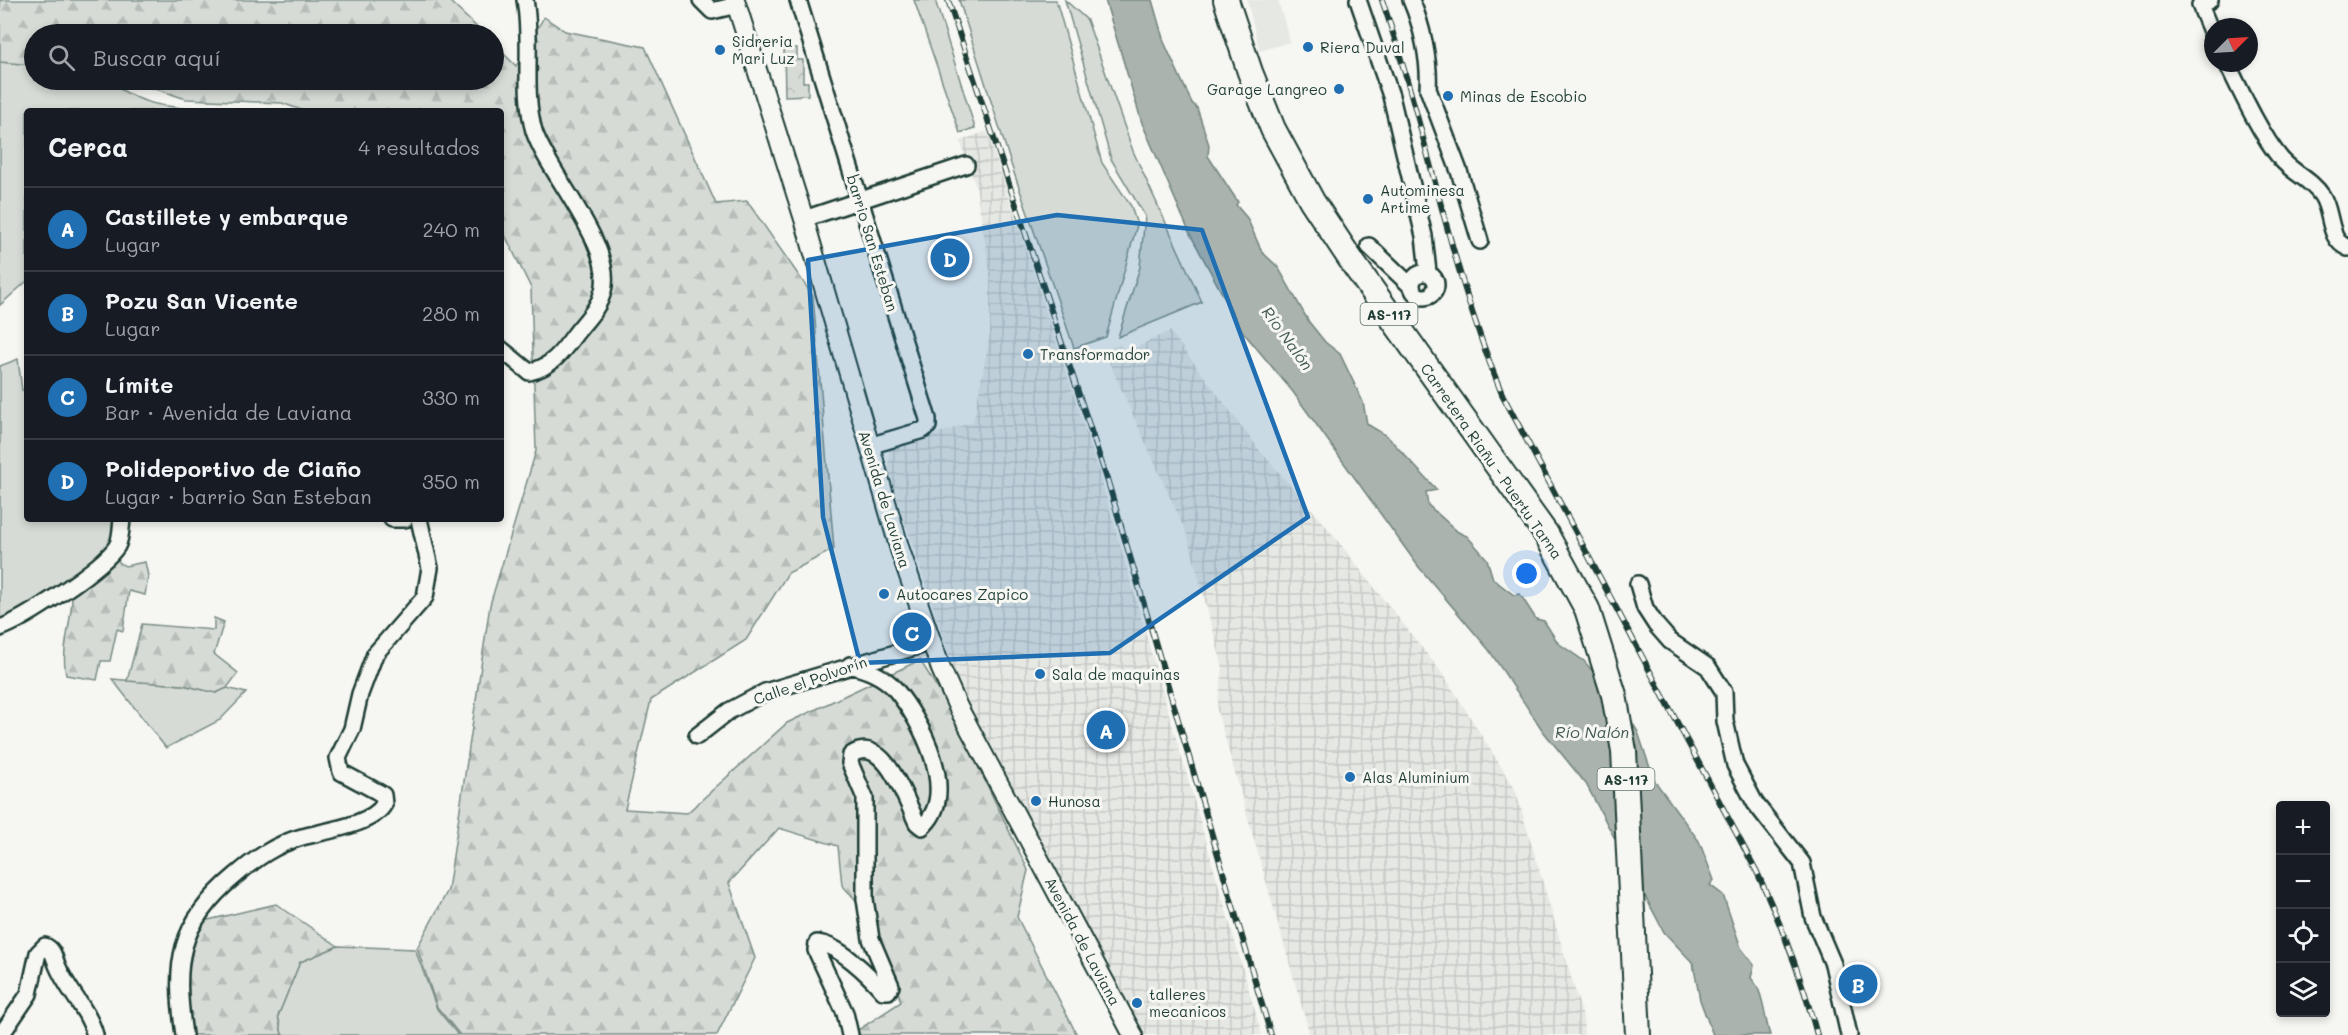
<!DOCTYPE html>
<html lang="es">
<meta charset="utf-8">
<style>
:root{--surface:#171b24;--page:#20242c;--text:#f1f3f6;--muted:#9ea1a6;--line:#363941;--accent:#1f6fb2}
body{margin:0;font-family:Mali,sans-serif;background:var(--page);color:var(--text)}
.controls{position:absolute;right:18px;bottom:18px;display:grid;overflow:hidden;border-radius:6px;box-shadow:0 3px 9px #0003}
.controls button{width:54px;height:54px;display:grid;place-items:center;padding:0;border:0;border-bottom:2px solid var(--line);background:var(--surface);color:var(--text);font:30px sans-serif}
.compass{position:absolute;left:2204px;top:18px;width:54px;height:54px;border-radius:50%;background:var(--surface);box-shadow:0 3px 9px #0003;rotate:66deg}
.you{position:absolute;left:1527px;top:574px;width:21px;height:21px;margin:-15px;border:4px solid #fff;border-radius:50%;background:#1a73e8;box-shadow:0 0 0 9px #1a73e833}
.badge{display:grid;place-items:center;width:39px;height:39px;border-radius:50%;background:var(--accent);color:#fff;font-size:20px;font-weight:700}
.pin{position:absolute;translate:-50% -50%;border:3px solid #fff;box-shadow:0 2px 6px #0006}
.list{margin:0;padding:0;list-style:none}
h2{display:flex;justify-content:space-between;align-items:center;height:78px;margin:0;padding:0 24px;font-size:26px}
h2 small{font-size:20px;font-weight:400;color:var(--muted)}
.list li{display:grid;grid-template-columns:39px 1fr auto;gap:18px;align-items:center;box-sizing:border-box;height:84px;padding:0 24px;border-top:2px solid var(--line)}
.list b{display:block;font-size:22px;white-space:nowrap}
.list p{margin:0;font-size:20px;white-space:nowrap;color:var(--muted)}
.list em{font-size:20px;font-style:normal;color:var(--muted)}
.icon{flex:none;width:33px;height:33px;fill:none;stroke:currentColor;stroke-width:2;stroke-linecap:round;stroke-linejoin:round}
.map{position:relative;flex:none;width:2348px;height:1035px;overflow:hidden}
.search{position:absolute;background:var(--surface);box-shadow:0 3px 9px #0003;left:24px;top:24px;width:480px;height:66px;display:flex;align-items:center;gap:15px;box-sizing:border-box;padding:0 21px;border-radius:33px;color:var(--muted);font-size:22px}
.panel{position:absolute;background:var(--surface);box-shadow:0 3px 9px #0003;left:24px;top:108px;width:480px;height:414px;border-radius:6px}
.map>svg:first-child{display:block}
.built{fill:#e6e8e4}
.industrial{fill:url(#industrial-grid)}
.green{fill:#d6dbd6;stroke:#7a8c85;stroke-width:1.5}
.forest{fill:url(#forest-firs);stroke:#7a8c85;stroke-width:1.5}
.park{fill:url(#park-crowns);stroke:#7a8c85;stroke-width:1.5}
.water{fill:#aab3ae;stroke:#72847d;stroke-width:1.5}
.lines{fill:none;stroke-linecap:round;stroke-linejoin:round}
.minor-casing{stroke:#1f3d34;stroke-width:20}
.tertiary-casing{stroke:#1f3d34;stroke-width:22}
.primary-casing{stroke:#1f3d34;stroke-width:28}
.minor{stroke:#f6f6f2;stroke-width:15}
.tertiary{stroke:#f6f6f2;stroke-width:18}
.primary{stroke:#f6f6f2;stroke-width:24}
.rail-casing{stroke:#1f3d34;stroke-width:6}
.rail{stroke:#f6f6f2;stroke-width:4;stroke-dasharray:11;stroke-linecap:butt}
.marked{fill:#1f6fb2;fill-opacity:0.2;stroke:#1f6fb2;stroke-width:4.5;stroke-linejoin:round}
.poi-dot{fill:#1f6fb2;stroke:#f6f6f2;stroke-width:2}
.labels{text-anchor:middle;dominant-baseline:central;stroke-width:6;stroke-linejoin:round;paint-order:stroke}
.shield{fill:#f6f6f2;stroke:#60746d;stroke-width:1.5}
.shield-label{font-size:14px;font-weight:bold;fill:#1f3d34}
.poi-label{font-size:15px;fill:#1f3d34;stroke:#f6f6f2;text-anchor:start}
.street-label{font-size:15px;fill:#1f3d34;stroke:#f6f6f2}
.water-label{font-size:16px;font-style:italic;fill:#425a52;stroke:#f6f6f2}
</style>
<div class="map">
<svg width="2348" height="1035" viewBox="0 0 2348 1035">
<defs>
<pattern id="industrial-grid" width="8" height="8" patternUnits="userSpaceOnUse" patternTransform="scale(1.5)"><rect width="8" height="8" fill="#e6e8e4"/><path d="M0 4h8M4 0v8" fill="none" stroke="#c5c8c4"/></pattern>
<pattern id="forest-firs" width="22" height="20" patternUnits="userSpaceOnUse" patternTransform="scale(1.5)"><rect width="22" height="20" fill="#d6dbd6"/><path d="M5 1l3.5 6h-7zM16 11l3.5 6h-7z" fill="#b7bdb8"/></pattern>
<pattern id="park-crowns" width="20" height="18" patternUnits="userSpaceOnUse" patternTransform="scale(1.5)"><rect width="20" height="18" fill="#d6dbd6"/><path d="M2 6a3 3 0 1 1 6 0M12 15a3 3 0 1 1 6 0" fill="none" stroke="#b7bdb8"/></pattern>
</defs>
<rect width="100%" height="100%" fill="#f6f6f2"/>
<filter id="ink" filterUnits="userSpaceOnUse"><feTurbulence type="fractalNoise" baseFrequency=".0167" numOctaves="2"/><feDisplacementMap in="SourceGraphic" scale="12" xChannelSelector="R" yChannelSelector="G"/><feConvolveMatrix kernelMatrix="1 2 1 2 8 2 1 2 1" color-interpolation-filters="sRGB"/></filter>
<g filter="url(#ink)">
<path class="built" d="M1247,0H1278L1290,42L1260,51Z"/>
<path class="industrial" d="M987,131L1097,465L1262,1035H1144L957,680L888,470L889,449L973,422L990,334V273L976,187L960,141Z
M1170,331L1261,452L1322,521L1445,677L1515,789L1583,1017L1584,1035H1310L1217,710L1223,668L1187,535L1104,351L1120,344L1124,353Z"/>
<path class="green" d="M914,0H935L975,128L960,133Z
M959,0H1056L1102,163L1131,206L1137,225L1106,337L1074,348L1011,164Z
M1065,0L1087,20L1133,151L1202,302L1118,337L1140,267L1145,216L1111,159Z
M0,62L34,65V80H121L120,89C154,109 168,105 203,111H27V281L0,305Z
M18,359L22,390L27,389V519H118L119,534L93,562L0,623V366Z
M112,679L183,685L216,693L227,688L246,693L220,720L166,748Z
M338,946L415,949L437,1009L458,1035H282L278,1016L300,962Z"/>
<path class="forest" d="M0,0H448L484,34H34V65L0,62Z
M544,17L565,31L645,47L716,204L747,201L813,296L834,549L788,573L746,640L651,700L625,809L687,813L787,723L920,660L951,710L1028,870L1017,917L1077,1035H859L858,1030L901,1002L873,919L842,885L838,846L779,828L729,883L755,958L717,1035H460L437,1007L417,948L448,890L490,605L536,451L531,288L501,227V111H304L282,103L186,99L129,80H494V44L516,66Z
M117,550L119,562L125,566L145,562L148,576L145,595L129,591L123,631L117,629L110,661H101L97,680L66,675C60,647 74,618 72,589Z
M214,618L224,622L214,654L238,673L227,688L216,693L183,685L127,681L142,624L214,630Z
M276,904L338,946L300,962L278,1016L282,1035H193C186,995 186,960 200,922Z"/>
<path class="park" d="M784,48H797V60H803V82H808V95L785,96Z"/>
<path class="water" d="M1105,0H1152L1164,42L1192,103L1197,108L1209,145L1208,156L1238,202L1236,205L1247,218L1262,252L1278,267L1309,322L1325,342L1340,354L1363,402L1367,424L1387,436L1437,490L1426,492L1428,505L1458,532L1467,536L1487,559L1493,579L1514,595L1520,594L1536,619L1544,621L1558,643L1584,661L1621,704L1638,732L1654,780L1699,841L1714,880L1710,885L1723,895L1741,948L1754,965L1751,978C1764,991 1764,1017 1770,1035H1713L1700,1000L1693,963L1664,932L1586,784L1543,731L1489,650L1418,566L1293,392L1243,332L1190,234L1142,123Z"/>
<g class="lines">
<defs>
<path id="minor" d="M701,0L712,11L737,5
M798,0L928,419V426L923,430L869,446
M1358,0L1391,96L1424,236L1428,272
M1411,0C1422,25 1430,62 1428,89L1459,171L1480,241
M2210,0L2200,5L2213,36
M2227,63C2241,92 2261,135 2281,159C2293,173 2312,180 2322,196C2333,213 2327,239 2348,248
M804,219L966,165
M1369,246L1412,287
M1412 285a12 12 0 1 1 24 0a12 12 0 1 1-24 0Z
M501,349L529,372C551,368 563,351 576,333C586,320 599,308 603,291C615,245 548,174 534,131C522,89 533,43 525,0
M392,519H405
M1638,584L1645,608L1656,625L1670,641L1708,667L1724,692L1725,721L1735,765L1755,803L1802,863L1813,917L1833,964L1849,1035
M0,628C24,620 104,567 117,546C121,539 121,527 122,519
M697,736L729,711L765,692L932,642
M1,1035L29,994L38,953L45,946C53,949 54,957 57,965C67,990 88,1009 95,1035
M184,1035C174,964 177,924 235,876C255,859 276,844 302,837C324,831 373,825 384,804L383,795L378,792L341,772L338,758L352,729L360,694L375,654L425,597L430,568L419,519
M850,1035L845,1013L816,950L817,943C839,945 869,975 883,991H888L891,986L871,939L865,899V798L850,763L851,755C884,732 906,801 917,823L922,827C961,794 920,719 895,689C883,675 867,670 850,665"/>
<path id="tertiary" d="M735,0L804,219L900,550L941,669L958,707L1133,1035"/>
<path id="primary" d="M1226,0L1250,72L1273,129L1312,201L1355,266L1546,534L1587,609L1614,695L1624,751L1638,1035"/>
</defs>
<use href="#minor" class="minor-casing"/>
<use href="#tertiary" class="tertiary-casing"/>
<use href="#primary" class="primary-casing"/>
<use href="#minor" class="minor"/>
<use href="#tertiary" class="tertiary"/>
<use href="#primary" class="primary"/>
<defs>
<path id="rail" d="M948,0L1108,482L1271,1035
M1382,0C1427,130 1449,266 1502,394L1757,872C1782,926 1802,978 1817,1035"/>
</defs>
<use href="#rail" class="rail-casing"/>
<use href="#rail" class="rail"/>
</g>
</g>
<path class="marked" d="M1057,215L1202,230L1308,517L1110,653L860,663L823,517L808,260Z"/>
<g class="poi-dot">
<circle cx="1308" cy="47" r="6"/>
<circle cx="720" cy="50" r="6"/>
<circle cx="1339" cy="89" r="6"/>
<circle cx="1448" cy="96" r="6"/>
<circle cx="1368" cy="199" r="6"/>
<circle cx="1028" cy="354" r="6"/>
<circle cx="884" cy="594" r="6"/>
<circle cx="1040" cy="674" r="6"/>
<circle cx="1350" cy="777" r="6"/>
<circle cx="1036" cy="801" r="6"/>
<circle cx="1137" cy="1003" r="6"/>
</g>
<g class="labels">
<g class="shield">
<rect x="1360.5" y="303" width="57" height="22" rx="4.5"/>
<rect x="1597.5" y="768" width="57" height="22" rx="4.5"/>
</g>
<g class="shield-label">
<text x="1389" y="314">AS-117</text>
<text x="1626" y="779">AS-117</text>
</g>
<g class="poi-label">
<text x="732" y="41">Sidreria<tspan x="732" dy="17">Mari Luz</tspan></text>
<text x="1320" y="47">Riera Duval</text>
<text x="1327" y="89" text-anchor="end">Garage Langreo</text>
<text x="1460" y="96">Minas de Escobio</text>
<text x="1380" y="190">Autominesa<tspan x="1380" dy="17">Artime</tspan></text>
<text x="1040" y="354">Transformador</text>
<text x="896" y="594">Autocares Zapico</text>
<text x="1052" y="674">Sala de maquinas</text>
<text x="1362" y="777">Alas Aluminium</text>
<text x="1048" y="801">Hunosa</text>
<text x="1149" y="994">talleres<tspan x="1149" dy="17">mecanicos</tspan></text>
</g>
<g class="street-label">
<text transform="translate(873 243) rotate(73)">barrio San Esteban</text>
<text transform="translate(1492 461) rotate(55)">Carretera Riañu - Puertu Tarna</text>
<text transform="translate(885 499) rotate(73)">Avenida de Laviana</text>
<text transform="translate(810 680) rotate(-19)">Calle el Polvorín</text>
<text transform="translate(1083 941) rotate(62)">Avenida de Laviana</text>
</g>
<g class="water-label">
<text transform="translate(1288 338) rotate(54)">Río Nalón</text>
<text x="1592" y="731">Río Nalón</text>
</g>
</g>
</svg>
<div class="controls">
<button>+</button>
<button>−</button>
<button><svg class="icon" aria-label="locate" viewBox="0 0 24 24"><circle cx="12" cy="12" r="6"/><path d="M12 2v4M12 18v4M2 12h4M18 12h4"/></svg></button>
<button><svg class="icon" aria-label="layers" viewBox="0 0 24 24"><path d="M12 4l9 5-9 5-9-5zM3 14l9 5 9-5"/></svg></button>
</div>
<svg class="compass" viewBox="-18 -18 36 36"><path d="M0-13l5 13h-10z" fill="#e53935"/><path d="M0 13l5-13h-10z" fill="#9ea1a6"/></svg>
<div class="you"></div>
<div class="pin badge" style="left:1106px;top:730px">A</div>
<div class="pin badge" style="left:1858px;top:984px">B</div>
<div class="pin badge" style="left:912px;top:632px">C</div>
<div class="pin badge" style="left:950px;top:258px">D</div>
<div class="search"><svg class="icon" aria-label="search" viewBox="0 0 24 24"><circle cx="10" cy="10" r="6"/><path d="M15 15l6 6"/></svg>Buscar aquí</div>
<section class="panel">
<h2>Cerca<small>4 resultados</small></h2>
<ul class="list">
<li><span class="badge">A</span><div><b>Castillete y embarque</b><p>Lugar</p></div><em>240 m</em></li>
<li><span class="badge">B</span><div><b>Pozu San Vicente</b><p>Lugar</p></div><em>280 m</em></li>
<li><span class="badge">C</span><div><b>Límite</b><p>Bar · Avenida de Laviana</p></div><em>330 m</em></li>
<li><span class="badge">D</span><div><b>Polideportivo de Ciaño</b><p>Lugar · barrio San Esteban</p></div><em>350 m</em></li>
</ul>
</section>
</div>
